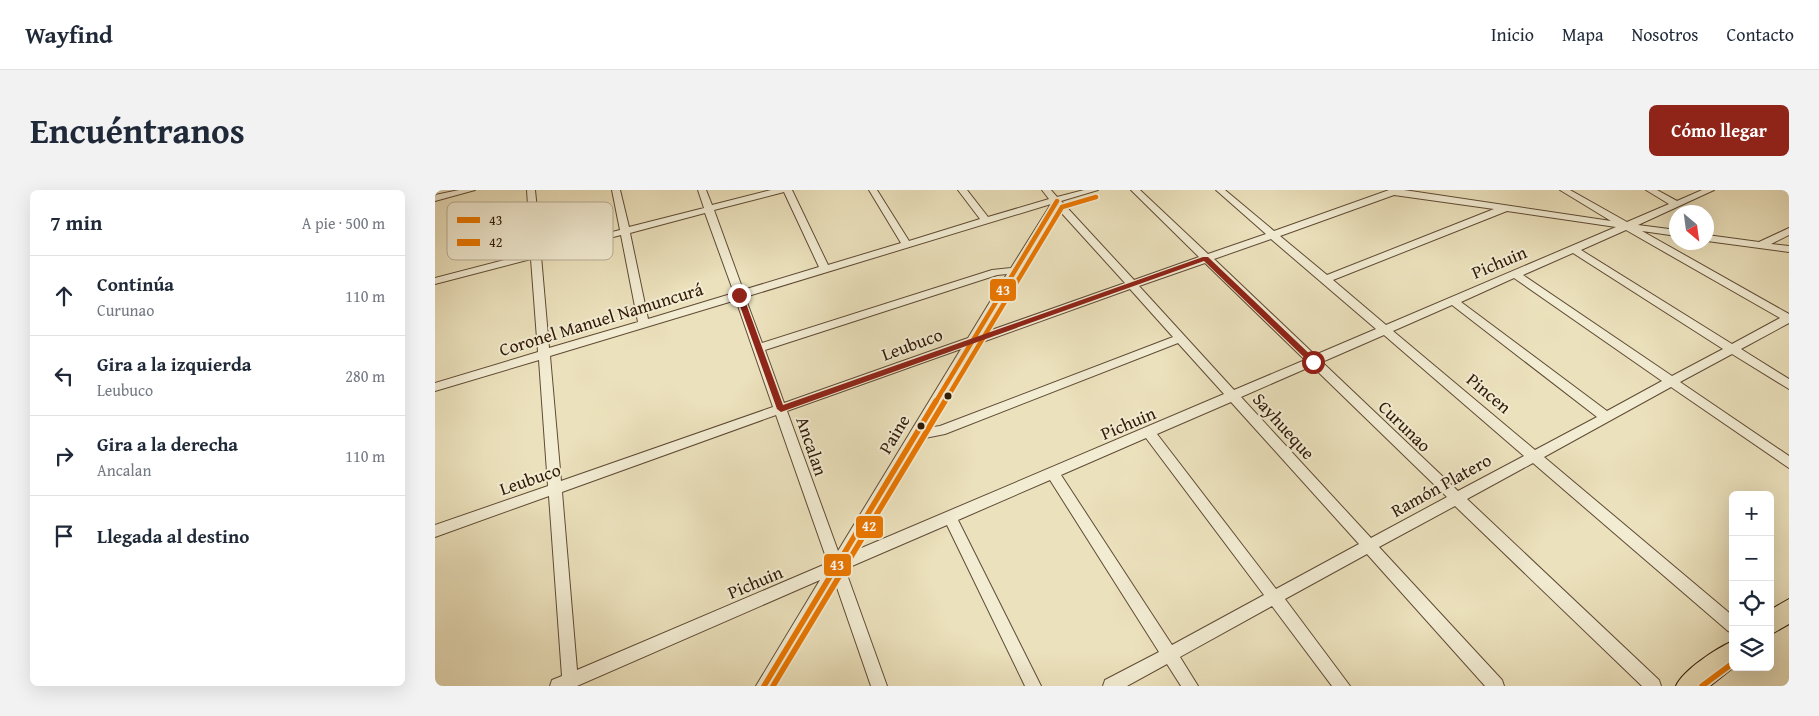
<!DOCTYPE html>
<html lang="es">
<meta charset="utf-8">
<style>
:root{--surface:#fff;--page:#f2f2f3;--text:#1f2937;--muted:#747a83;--line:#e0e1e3;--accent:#8f2418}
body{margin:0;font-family:"Gentium Book Plus",serif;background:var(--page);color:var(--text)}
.controls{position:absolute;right:15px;bottom:15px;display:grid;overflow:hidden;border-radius:8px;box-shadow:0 5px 20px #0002}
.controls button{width:45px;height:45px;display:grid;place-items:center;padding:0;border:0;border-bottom:1px solid var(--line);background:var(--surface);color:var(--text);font:25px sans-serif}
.compass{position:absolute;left:1234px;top:15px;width:45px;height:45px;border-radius:50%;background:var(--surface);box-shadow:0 5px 20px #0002;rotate:151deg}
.stop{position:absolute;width:15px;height:15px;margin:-11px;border:4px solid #8f2418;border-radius:50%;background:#fff}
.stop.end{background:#8f2418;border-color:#fff;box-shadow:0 1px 5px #0008}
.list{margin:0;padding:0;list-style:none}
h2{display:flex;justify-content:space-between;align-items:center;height:65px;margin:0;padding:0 20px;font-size:21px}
h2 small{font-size:16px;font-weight:400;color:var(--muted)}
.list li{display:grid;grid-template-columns:32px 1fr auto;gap:15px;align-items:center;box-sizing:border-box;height:80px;padding:0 20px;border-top:1px solid var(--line)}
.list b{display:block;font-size:19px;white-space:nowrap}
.list p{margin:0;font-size:16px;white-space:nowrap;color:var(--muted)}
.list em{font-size:16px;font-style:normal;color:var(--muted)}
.icon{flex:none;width:28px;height:28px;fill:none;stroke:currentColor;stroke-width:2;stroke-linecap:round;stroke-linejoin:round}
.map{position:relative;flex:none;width:1354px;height:496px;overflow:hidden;border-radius:8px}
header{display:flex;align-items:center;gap:30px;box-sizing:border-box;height:70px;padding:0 25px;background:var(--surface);border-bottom:1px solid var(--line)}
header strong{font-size:24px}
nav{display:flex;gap:28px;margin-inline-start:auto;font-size:18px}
.intro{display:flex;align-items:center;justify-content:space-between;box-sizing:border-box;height:120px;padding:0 30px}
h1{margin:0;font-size:35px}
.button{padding:12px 22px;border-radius:8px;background:var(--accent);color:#fff;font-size:18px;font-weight:700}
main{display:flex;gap:30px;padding:0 30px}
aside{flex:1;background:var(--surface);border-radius:8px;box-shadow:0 5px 20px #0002}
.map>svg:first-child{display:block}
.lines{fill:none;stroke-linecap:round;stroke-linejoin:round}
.minor-casing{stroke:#5f4b34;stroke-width:2}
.primary-casing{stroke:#301906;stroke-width:2}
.minor{fill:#f2ecd3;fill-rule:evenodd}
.primary{fill:#ebe1bc;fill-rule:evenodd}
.bus-1-far1-casing{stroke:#f2ecd3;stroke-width:8}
.bus-1-casing{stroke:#f2ecd3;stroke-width:9}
.bus-2-far1-casing{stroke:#f2ecd3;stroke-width:8}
.bus-2-casing{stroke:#f2ecd3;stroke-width:9}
.bus-1-far1{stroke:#ea7701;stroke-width:4.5}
.bus-1{stroke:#ea7701;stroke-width:5.5}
.bus-2-far1{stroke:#ea7701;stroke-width:4.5}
.bus-2{stroke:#ea7701;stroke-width:5.5}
.route{fill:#8f2418}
.bus-dot{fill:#301906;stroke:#f2ecd3;stroke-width:2}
.labels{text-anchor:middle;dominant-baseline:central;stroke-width:4;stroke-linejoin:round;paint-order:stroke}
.street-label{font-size:18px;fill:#301906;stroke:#f2ecd3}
.key{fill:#f2ecd3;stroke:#b8ad96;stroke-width:1}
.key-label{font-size:14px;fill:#301906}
.line-badge{stroke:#f2ecd3;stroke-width:2}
.badge-label{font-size:14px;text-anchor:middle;font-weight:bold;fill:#fff}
</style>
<header>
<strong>Wayfind</strong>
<nav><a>Inicio</a><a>Mapa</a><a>Nosotros</a><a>Contacto</a></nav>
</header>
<div class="intro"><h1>Encuéntranos</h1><a class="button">Cómo llegar</a></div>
<main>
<aside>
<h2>7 min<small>A pie · 500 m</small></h2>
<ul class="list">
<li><svg class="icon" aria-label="ahead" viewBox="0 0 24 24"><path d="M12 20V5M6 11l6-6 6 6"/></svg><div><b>Continúa</b><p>Curunao</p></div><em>110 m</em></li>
<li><svg class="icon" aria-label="left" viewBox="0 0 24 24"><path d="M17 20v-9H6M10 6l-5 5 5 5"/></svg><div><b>Gira a la izquierda</b><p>Leubuco</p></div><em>280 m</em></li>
<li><svg class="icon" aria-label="right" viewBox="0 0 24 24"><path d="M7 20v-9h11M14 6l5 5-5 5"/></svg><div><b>Gira a la derecha</b><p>Ancalan</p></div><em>110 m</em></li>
<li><svg class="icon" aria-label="arrive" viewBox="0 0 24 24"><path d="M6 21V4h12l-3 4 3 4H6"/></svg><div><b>Llegada al destino</b></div></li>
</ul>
</aside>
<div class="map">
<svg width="1354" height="496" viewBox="0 0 1354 496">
<rect width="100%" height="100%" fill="#ebe1bc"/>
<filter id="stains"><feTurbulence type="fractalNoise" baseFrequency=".004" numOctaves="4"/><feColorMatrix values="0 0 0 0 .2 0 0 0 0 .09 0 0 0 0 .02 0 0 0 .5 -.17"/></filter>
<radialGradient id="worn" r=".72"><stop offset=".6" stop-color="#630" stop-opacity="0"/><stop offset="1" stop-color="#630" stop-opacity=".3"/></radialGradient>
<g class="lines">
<defs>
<path id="minor" d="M24,0H40L0,11V5Z
M92,0H100L106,60L185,40L177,0H185L194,37L269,18L263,0H271L277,15L336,0H357L393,75L466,53L434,0H442L474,51L545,29L523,0H532L553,27L614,9L607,0H616L622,7L649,0H663L626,11L699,90L764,67L696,0H705L773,64L831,44L781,0H790L839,41L954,0H969L1176,31L1125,0H1135L1192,32L1234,14L1211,0H1222L1242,11L1267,0H1279L1203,35L1242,40V46L1207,41L1354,124V133L1306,159L1354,189V199L1297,164L1245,192L1354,266V278L1236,197L1109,267L1298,426V443L1293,441L1098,273L1032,309L1224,490L1226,496H1207L1020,316L944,357L1067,490L1069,496H1050L932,364L850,409L915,496H897L837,416L745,467L763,496H746L732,474L692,496H668L670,490L724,462L615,290L523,330L606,496H590L512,335L410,379L452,496H436L400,392L338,496H321L385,390L142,496H115L117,490L127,486L114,306L0,347V335L113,296L104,170L0,201V193L103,162L96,69L0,94V88L96,63ZM349,2L384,77L308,100L279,20ZM959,5L1059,19L892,85L845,46ZM616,14L576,78L557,80L327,153L310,107ZM622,18L690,93L548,143ZM1072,21L1181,37L951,135L898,90ZM270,23L299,103L213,129L195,43ZM1191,40L1345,128L1297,154L1146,60ZM186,45L203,132L114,158L106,66ZM836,49L941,139L880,165L779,69ZM1138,63L1288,159L1237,186L1088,85ZM770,73L870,170L799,200L704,96ZM572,84L533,148L349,213L330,160L562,85ZM1079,88L1227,191L1172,221L1026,112ZM695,99L738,147L505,236L491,238L542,154ZM301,110L338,217L126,291L115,166ZM1017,115L1162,227L1100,260L958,141ZM949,145L1089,266L1023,301L887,172ZM743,153L789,204L417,362L485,249L510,244ZM526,159L403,361L352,221ZM877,176L1012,307L936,348L806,207ZM796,212L924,354L841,399L722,244ZM341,225L393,373L142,480L127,302ZM711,248L829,405L737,455L626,285Z
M1354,38V45L1336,54L1354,56V62L1272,51V45L1324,52Z"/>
<path id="primary" d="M1354,409V434L1335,445V420Z
M1298,451L1299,477L1275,496H1241C1248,480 1282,458 1298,451Z"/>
</defs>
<use href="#minor" class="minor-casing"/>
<use href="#primary" class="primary-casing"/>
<use href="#minor" class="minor"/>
<use href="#primary" class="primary"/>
<defs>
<path id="bus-1-far1" d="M500,213L622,11"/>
<path id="bus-1" d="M329,496L501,211"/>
<path id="bus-2-far1" d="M509,213L627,17L661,7"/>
<path id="bus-2" d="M338,496L510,211
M1267,496L1298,473"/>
</defs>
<use href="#bus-1-far1" class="bus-1-far1-casing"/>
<use href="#bus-1" class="bus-1-casing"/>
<use href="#bus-2-far1" class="bus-2-far1-casing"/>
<use href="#bus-2" class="bus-2-casing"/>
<use href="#bus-1-far1" class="bus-1-far1"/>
<use href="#bus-1" class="bus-1"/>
<use href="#bus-2-far1" class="bus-2-far1"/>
<use href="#bus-2" class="bus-2"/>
</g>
<path class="route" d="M768,67H773L881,170V174H876L769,71L346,222L342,219L301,105L304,103L308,105L348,215Z"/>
<g class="bus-dot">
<circle cx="513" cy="206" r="4.5"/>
<circle cx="486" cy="236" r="4.5"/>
</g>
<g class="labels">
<g class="street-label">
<text transform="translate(1064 72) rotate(-23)">Pichuin</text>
<text transform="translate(166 129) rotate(-17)">Coronel Manuel Namuncurá</text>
<text transform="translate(477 154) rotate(-20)">Leubuco</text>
<text transform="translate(1054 203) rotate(40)">Pincen</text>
<text transform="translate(693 233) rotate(-23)">Pichuin</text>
<text transform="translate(849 236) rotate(48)">Sayhueque</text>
<text transform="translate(970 236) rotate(44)">Curunao</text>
<text transform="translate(459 244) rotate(-59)">Paine</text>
<text transform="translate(377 256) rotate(71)">Ancalan</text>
<text transform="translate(95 289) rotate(-19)">Leubuco</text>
<text transform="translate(1006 295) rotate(-29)">Ramón Platero</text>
<text transform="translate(320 392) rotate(-23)">Pichuin</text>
</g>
</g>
<rect x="12" y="12" width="166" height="58" rx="8" class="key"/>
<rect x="22" y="27" width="23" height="6" fill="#ea7701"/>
<rect x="22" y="49" width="23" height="7" fill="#ea7701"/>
<g class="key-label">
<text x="54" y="35">43</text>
<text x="54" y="57">42</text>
</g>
<g class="line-badge">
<rect x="554" y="88" width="28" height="24" rx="5" fill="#ea7701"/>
<rect x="420" y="325" width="29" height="24" rx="5" fill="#ea7701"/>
<rect x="388" y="363" width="29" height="24" rx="5" fill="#ea7701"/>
</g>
<g class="badge-label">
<text x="568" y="105">43</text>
<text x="434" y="341">42</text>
<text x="402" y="380">43</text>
</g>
<rect width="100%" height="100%" filter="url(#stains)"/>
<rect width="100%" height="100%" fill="url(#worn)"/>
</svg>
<div class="controls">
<button>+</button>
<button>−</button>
<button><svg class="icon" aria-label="locate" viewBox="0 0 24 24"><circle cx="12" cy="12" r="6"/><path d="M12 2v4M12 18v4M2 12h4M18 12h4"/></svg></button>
<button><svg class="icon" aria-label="layers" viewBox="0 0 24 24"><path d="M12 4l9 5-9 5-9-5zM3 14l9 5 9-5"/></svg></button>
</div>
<svg class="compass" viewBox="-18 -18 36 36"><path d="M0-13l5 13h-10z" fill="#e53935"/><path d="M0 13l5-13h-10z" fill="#747a83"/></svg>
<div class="stop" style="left:878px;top:172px"></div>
<div class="stop end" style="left:304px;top:105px"></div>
</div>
</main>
